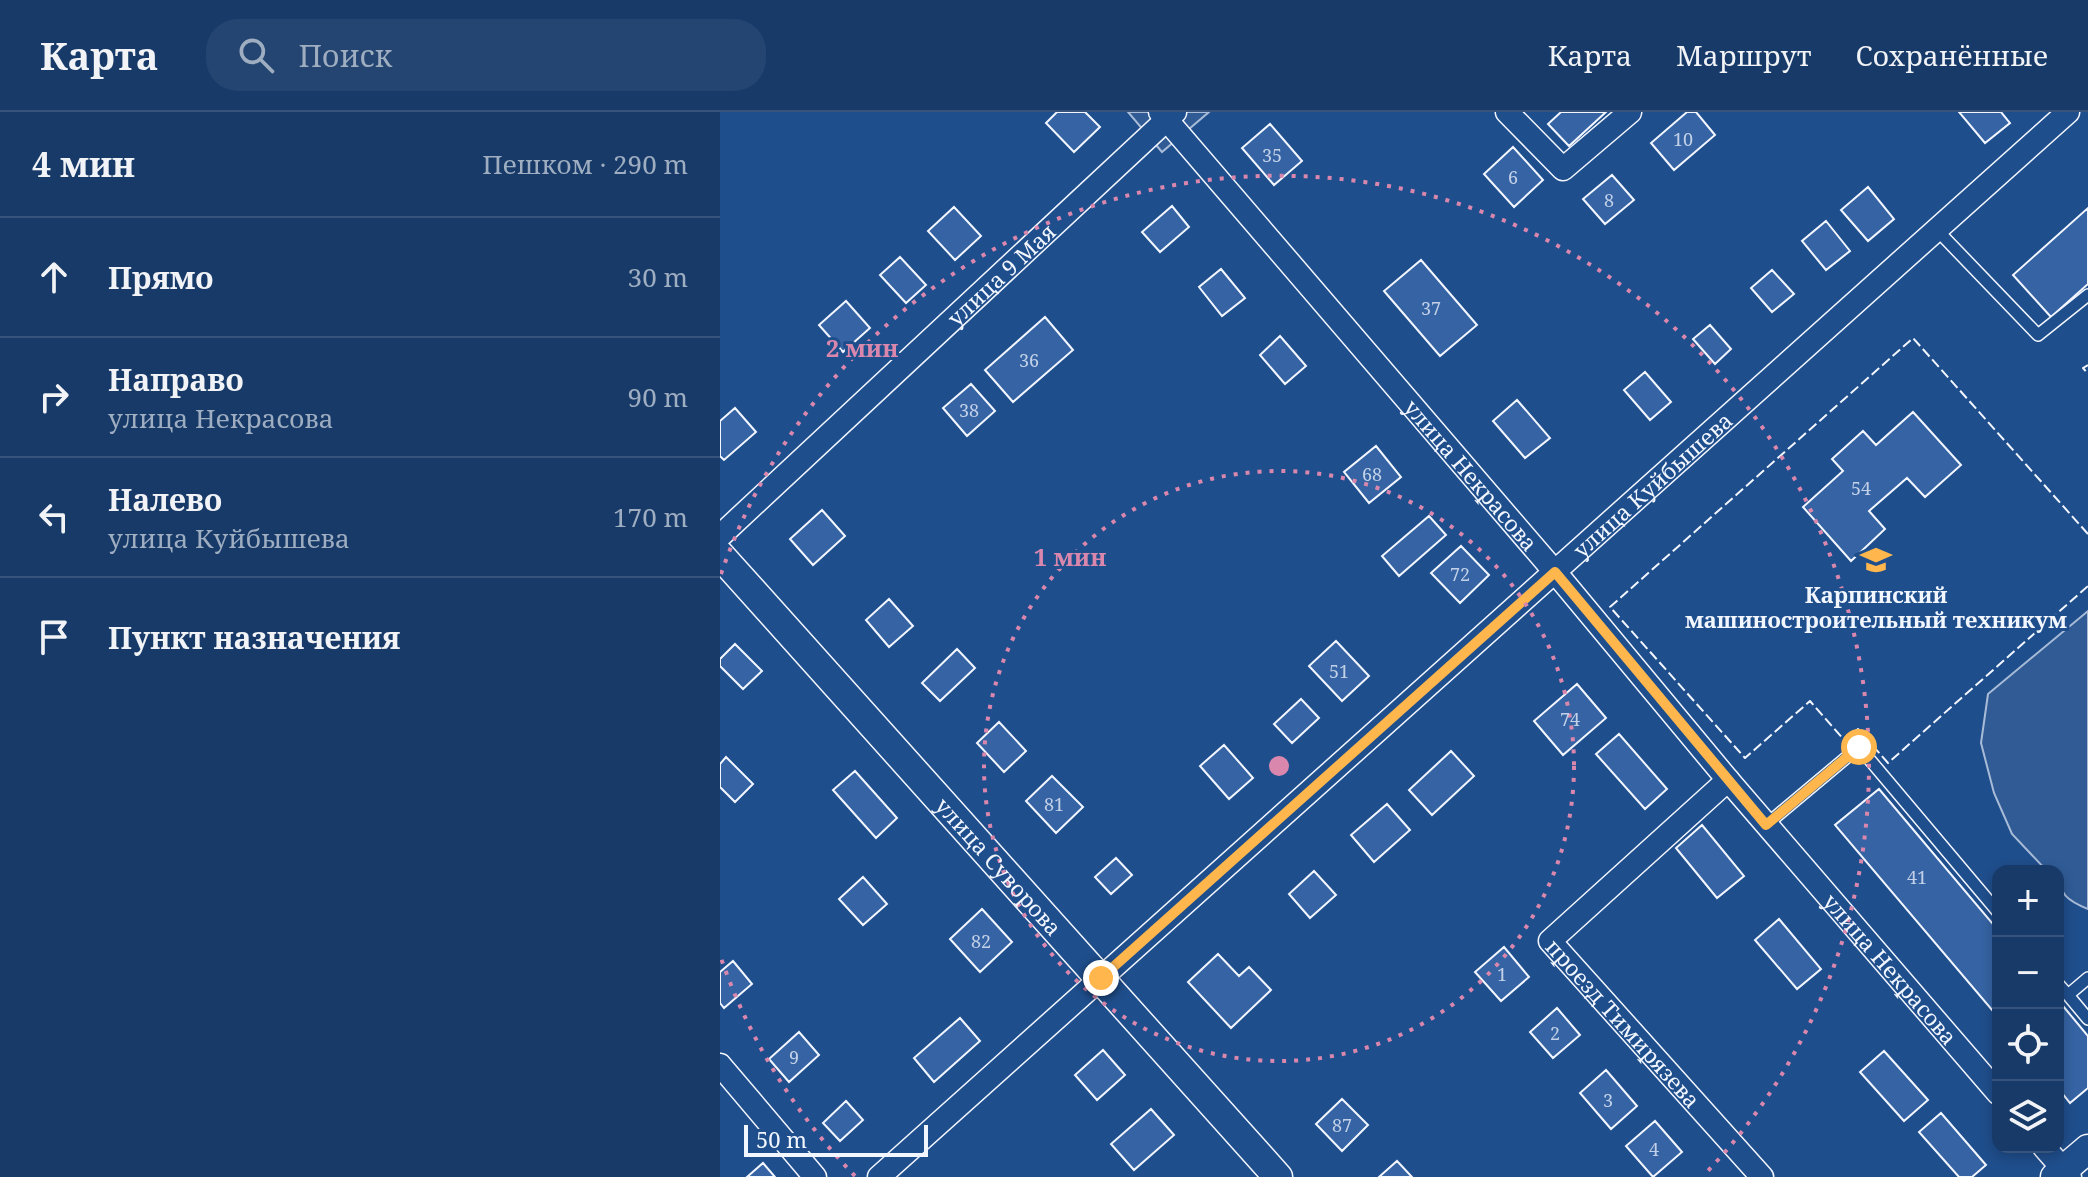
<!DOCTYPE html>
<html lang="ru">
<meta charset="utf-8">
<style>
:root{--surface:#173a69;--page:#244571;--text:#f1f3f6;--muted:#9eadc0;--line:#36547d}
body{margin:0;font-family:"Noto Serif",serif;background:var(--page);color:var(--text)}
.controls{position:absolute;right:24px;bottom:24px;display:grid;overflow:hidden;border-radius:16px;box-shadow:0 4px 12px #0003}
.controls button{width:72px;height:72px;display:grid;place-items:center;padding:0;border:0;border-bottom:2px solid var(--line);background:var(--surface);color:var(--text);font:40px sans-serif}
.scale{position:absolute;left:24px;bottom:20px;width:184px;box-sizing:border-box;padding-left:8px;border:4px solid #f2f6ff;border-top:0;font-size:22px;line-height:28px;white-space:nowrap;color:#f2f6ff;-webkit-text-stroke:6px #1f4e8c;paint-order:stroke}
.stop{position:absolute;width:24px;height:24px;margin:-18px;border:6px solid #ffb74d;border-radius:50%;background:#fff}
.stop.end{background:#ffb74d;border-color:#fff;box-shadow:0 2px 8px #0008}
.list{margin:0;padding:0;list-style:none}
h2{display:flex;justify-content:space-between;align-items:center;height:104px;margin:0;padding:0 32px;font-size:34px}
h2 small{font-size:26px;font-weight:400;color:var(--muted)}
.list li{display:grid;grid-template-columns:52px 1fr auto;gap:24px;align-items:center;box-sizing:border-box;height:120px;padding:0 32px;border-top:2px solid var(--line)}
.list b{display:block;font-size:30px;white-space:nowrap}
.list p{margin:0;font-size:26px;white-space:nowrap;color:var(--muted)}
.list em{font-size:26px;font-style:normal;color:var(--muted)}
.icon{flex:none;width:44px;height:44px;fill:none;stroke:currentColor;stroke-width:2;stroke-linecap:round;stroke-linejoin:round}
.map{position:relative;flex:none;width:1368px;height:1065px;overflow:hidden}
header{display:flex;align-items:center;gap:48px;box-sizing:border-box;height:112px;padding:0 40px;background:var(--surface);border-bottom:2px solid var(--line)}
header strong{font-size:38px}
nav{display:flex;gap:44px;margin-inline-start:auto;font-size:28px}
.search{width:560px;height:72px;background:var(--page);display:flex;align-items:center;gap:20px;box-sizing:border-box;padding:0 28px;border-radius:32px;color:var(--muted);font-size:30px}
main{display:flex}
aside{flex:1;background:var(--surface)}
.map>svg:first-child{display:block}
.green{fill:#305b95;stroke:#a8bbd7;stroke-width:2}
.building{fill:#3563a3;stroke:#f2f6ff;stroke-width:2}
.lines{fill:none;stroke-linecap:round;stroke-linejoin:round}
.service-casing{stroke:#f2f6ff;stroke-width:14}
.minor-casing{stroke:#f2f6ff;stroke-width:25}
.tertiary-casing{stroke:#f2f6ff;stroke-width:31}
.service{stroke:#1f4e8c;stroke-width:11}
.minor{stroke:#1f4e8c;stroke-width:22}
.tertiary{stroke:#1f4e8c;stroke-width:28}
.fence{stroke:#f2f6ff;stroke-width:2;stroke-dasharray:10 4;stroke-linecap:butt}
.route{stroke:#ffb74d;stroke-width:10}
.ring{fill:none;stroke:#da87ad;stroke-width:4;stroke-dasharray:4 8}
.labels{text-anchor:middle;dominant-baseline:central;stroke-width:6;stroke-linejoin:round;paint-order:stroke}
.number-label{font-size:18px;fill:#c3d1e8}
.street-label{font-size:22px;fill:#f2f6ff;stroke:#1f4e8c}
.poi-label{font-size:22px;font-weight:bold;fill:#f2f6ff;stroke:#1f4e8c}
.centre{fill:#da87ad;stroke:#1f4e8c;stroke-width:4}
.ring-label{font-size:24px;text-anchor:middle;font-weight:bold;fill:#da87ad;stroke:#1f4e8c;stroke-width:6;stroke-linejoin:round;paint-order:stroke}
</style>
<header>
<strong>Карта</strong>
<div class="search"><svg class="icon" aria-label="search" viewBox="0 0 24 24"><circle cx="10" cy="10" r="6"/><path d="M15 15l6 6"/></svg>Поиск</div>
<nav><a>Карта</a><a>Маршрут</a><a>Сохранённые</a></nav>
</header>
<main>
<aside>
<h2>4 мин<small>Пешком · 290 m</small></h2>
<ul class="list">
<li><svg class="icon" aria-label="ahead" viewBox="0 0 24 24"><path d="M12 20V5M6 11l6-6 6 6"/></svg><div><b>Прямо</b></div><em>30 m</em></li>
<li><svg class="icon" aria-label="right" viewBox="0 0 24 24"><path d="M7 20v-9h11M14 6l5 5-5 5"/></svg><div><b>Направо</b><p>улица Некрасова</p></div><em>90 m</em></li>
<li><svg class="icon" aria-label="left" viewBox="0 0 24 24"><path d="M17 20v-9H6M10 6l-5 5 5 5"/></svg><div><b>Налево</b><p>улица Куйбышева</p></div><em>170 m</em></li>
<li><svg class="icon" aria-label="arrive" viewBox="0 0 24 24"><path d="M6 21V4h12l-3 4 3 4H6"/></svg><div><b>Пункт назначения</b></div></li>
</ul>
</aside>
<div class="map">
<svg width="1368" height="1065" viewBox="0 0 1368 1065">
<rect width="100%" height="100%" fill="#1f4e8c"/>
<path class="green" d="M408,0H489L442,40Z
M1368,499V797C1348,789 1338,782 1338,759H1327L1292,722L1274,681L1261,631L1268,582Z"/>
<path class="building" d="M337,0H365L380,15L354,40L326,11Z
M841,0H886L849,34L828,12Z
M967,0H976L995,23L954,58L931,31Z
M1239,0H1281L1290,11L1265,31Z
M550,12L582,49L554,73L522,36Z
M793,35L823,68L794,95L764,62Z
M892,63L914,88L885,112L863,87Z
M1148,75L1174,107L1148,129L1121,98Z
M452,94L469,115L440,140L422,120Z
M234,95L261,124L235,148L208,119Z
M1368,96V172L1331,205L1293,163Z
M1106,109L1130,139L1106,158L1082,129Z
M180,145L206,173L186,191L160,163Z
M701,148L757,213L720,244L664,179Z
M501,157L525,186L502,204L479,175Z
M1052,158L1074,182L1052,200L1031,176Z
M126,189L150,216L123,240L99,213Z
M325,205L353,238L293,290L265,258Z
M990,213L1011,237L995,252L973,227Z
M560,224L586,254L565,272L540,243Z
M925,260L951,290L930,308L904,278Z
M251,272L275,299L247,324L223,296Z
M797,288L830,326L805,346L773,309Z
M15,296L36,320L4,348L0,344V309Z
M1193,300L1241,353L1205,385L1187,366L1149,399L1165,417L1131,449L1083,395L1123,359L1112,347L1143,319L1156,333Z
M656,334L681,365L649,391L624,360Z
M102,398L125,424L93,453L70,427Z
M709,404L726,423L679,464L662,444Z
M741,434L769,463L740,491L711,461Z
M169,487L193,514L169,535L146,508Z
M616,529L649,564L622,589L589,554Z
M15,532L42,559L23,577L0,554V547Z
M237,537L255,556L220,589L202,571Z
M857,572L886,606L843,643L814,609Z
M581,587L599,606L572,631L554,612Z
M279,610L306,639L284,660L257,631Z
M899,622L947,677L925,697L876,642Z
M504,633L533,666L509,687L480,654Z
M731,639L754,664L712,703L689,678Z
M6,645L33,672L15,690L0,675V652Z
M135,659L177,706L156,726L113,678Z
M332,664L363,695L336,721L306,689Z
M1159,677L1278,818V905L1115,713Z
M667,692L690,718L654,750L631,723Z
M982,713L1024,764L997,786L956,736Z
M396,746L412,763L391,782L375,765Z
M594,759L616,783L590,806L569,782Z
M143,765L167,792L143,813L119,787Z
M262,797L292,830L260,860L230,827Z
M1059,807L1101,857L1077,877L1035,828Z
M784,835L809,865L781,889L755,860Z
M498,842L519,864L529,855L551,878L511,916L468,870Z
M13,849L32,872L4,896L0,891V860Z
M1338,888L1368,924V976L1350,991L1338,976Z
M837,896L860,923L833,946L810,920Z
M240,906L260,929L214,970L194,946Z
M79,920L99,943L69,970L49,947Z
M383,938L405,963L377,988L355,963Z
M1164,939L1208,988L1184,1009L1140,960Z
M886,958L917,994L891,1017L860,981Z
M622,987L648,1013L622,1039L596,1012Z
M126,989L143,1008L120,1029L103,1011Z
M431,997L454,1023L414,1058L391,1032Z
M1221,1001L1266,1053L1252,1065H1239L1199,1020Z
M935,1009L962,1040L933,1065L906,1034Z
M677,1049L692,1065H659Z
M43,1051L55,1065H27Z"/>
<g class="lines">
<defs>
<path id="service" d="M1217,118L1318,223L1368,183
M1046,713L1139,635L1278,800
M1338,872L1348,883L1368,866
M1348,883L1368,907"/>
<g id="minor">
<path id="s1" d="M440,0L835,460L1008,668L1278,981"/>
<path d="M787,0L843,57L910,0"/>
<path id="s2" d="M0,424L455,0"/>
<path id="s3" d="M1008,668L830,829L1042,1065"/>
<path d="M0,953L95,1065"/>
<path d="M1324,1035L1350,1065"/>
<path id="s4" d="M159,1065L1348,0"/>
</g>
<g id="tertiary">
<path id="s5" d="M0,443L558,1065"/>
<path d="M1335,1065L1368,1037"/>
</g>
</defs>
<use href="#service" class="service-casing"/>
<use href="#minor" class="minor-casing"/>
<use href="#tertiary" class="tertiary-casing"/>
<use href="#service" class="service"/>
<use href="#minor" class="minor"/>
<use href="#tertiary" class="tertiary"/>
<path class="fence" d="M1368,253L1363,256L1368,262
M1368,422L1193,226L890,495L1025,646L1090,589L1125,629L1138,617L1168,651L1368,474"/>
</g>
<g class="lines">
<path class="route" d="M381,866L835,460L1046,713L1139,635"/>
</g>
<g class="ring">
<circle cx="559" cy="654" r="295"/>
<path d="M135 1064A590 590 0 0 1 1 846M1 462A590 590 0 1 1 983 1064"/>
</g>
<defs>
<symbol id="university-bare" viewBox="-9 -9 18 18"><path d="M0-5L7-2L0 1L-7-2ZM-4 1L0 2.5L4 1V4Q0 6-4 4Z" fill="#ffb74d" stroke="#1f4e8c" stroke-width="2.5" paint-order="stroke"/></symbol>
</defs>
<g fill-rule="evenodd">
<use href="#university-bare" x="1134" y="426" width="44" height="44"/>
</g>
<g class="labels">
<g class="number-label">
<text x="963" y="27">10</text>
<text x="552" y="43">35</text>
<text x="793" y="65">6</text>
<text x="889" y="88">8</text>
<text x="711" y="196">37</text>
<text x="309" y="248">36</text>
<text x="249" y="298">38</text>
<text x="652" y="362">68</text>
<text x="1141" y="376">54</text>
<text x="740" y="462">72</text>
<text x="619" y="559">51</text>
<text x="850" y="607">74</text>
<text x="334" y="692">81</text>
<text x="1197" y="765">41</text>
<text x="261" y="829">82</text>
<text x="782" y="862">1</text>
<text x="835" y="921">2</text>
<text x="74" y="945">9</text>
<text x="888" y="988">3</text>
<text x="622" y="1013">87</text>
<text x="934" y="1037">4</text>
</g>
<g class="street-label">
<text stroke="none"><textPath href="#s2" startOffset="384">улица 9 Мая</textPath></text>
<text stroke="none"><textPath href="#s1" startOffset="478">улица Некрасова</textPath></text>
<text stroke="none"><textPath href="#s4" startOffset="1038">улица Куйбышева</textPath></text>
<text stroke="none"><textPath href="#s5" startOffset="418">улица Суворова</textPath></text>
<text stroke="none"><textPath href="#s1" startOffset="1126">улица Некрасова</textPath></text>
<text stroke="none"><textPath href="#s3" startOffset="350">проезд Тимирязева</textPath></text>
</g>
<g class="poi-label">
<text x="1156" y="482">Карпинский<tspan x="1156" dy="25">машиностроительный техникум</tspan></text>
</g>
</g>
<circle cx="559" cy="654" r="12" class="centre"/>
<g class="ring-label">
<text x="142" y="245">2 мин</text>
<text x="350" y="454">1 мин</text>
</g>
</svg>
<div class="controls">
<button>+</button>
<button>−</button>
<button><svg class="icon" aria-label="locate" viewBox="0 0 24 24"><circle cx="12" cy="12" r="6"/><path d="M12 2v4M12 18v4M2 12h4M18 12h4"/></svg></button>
<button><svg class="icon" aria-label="layers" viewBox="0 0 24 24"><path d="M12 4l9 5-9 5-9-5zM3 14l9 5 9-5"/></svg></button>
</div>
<div class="scale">50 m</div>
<div class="stop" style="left:1139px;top:635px"></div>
<div class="stop end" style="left:381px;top:866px"></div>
</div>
</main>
